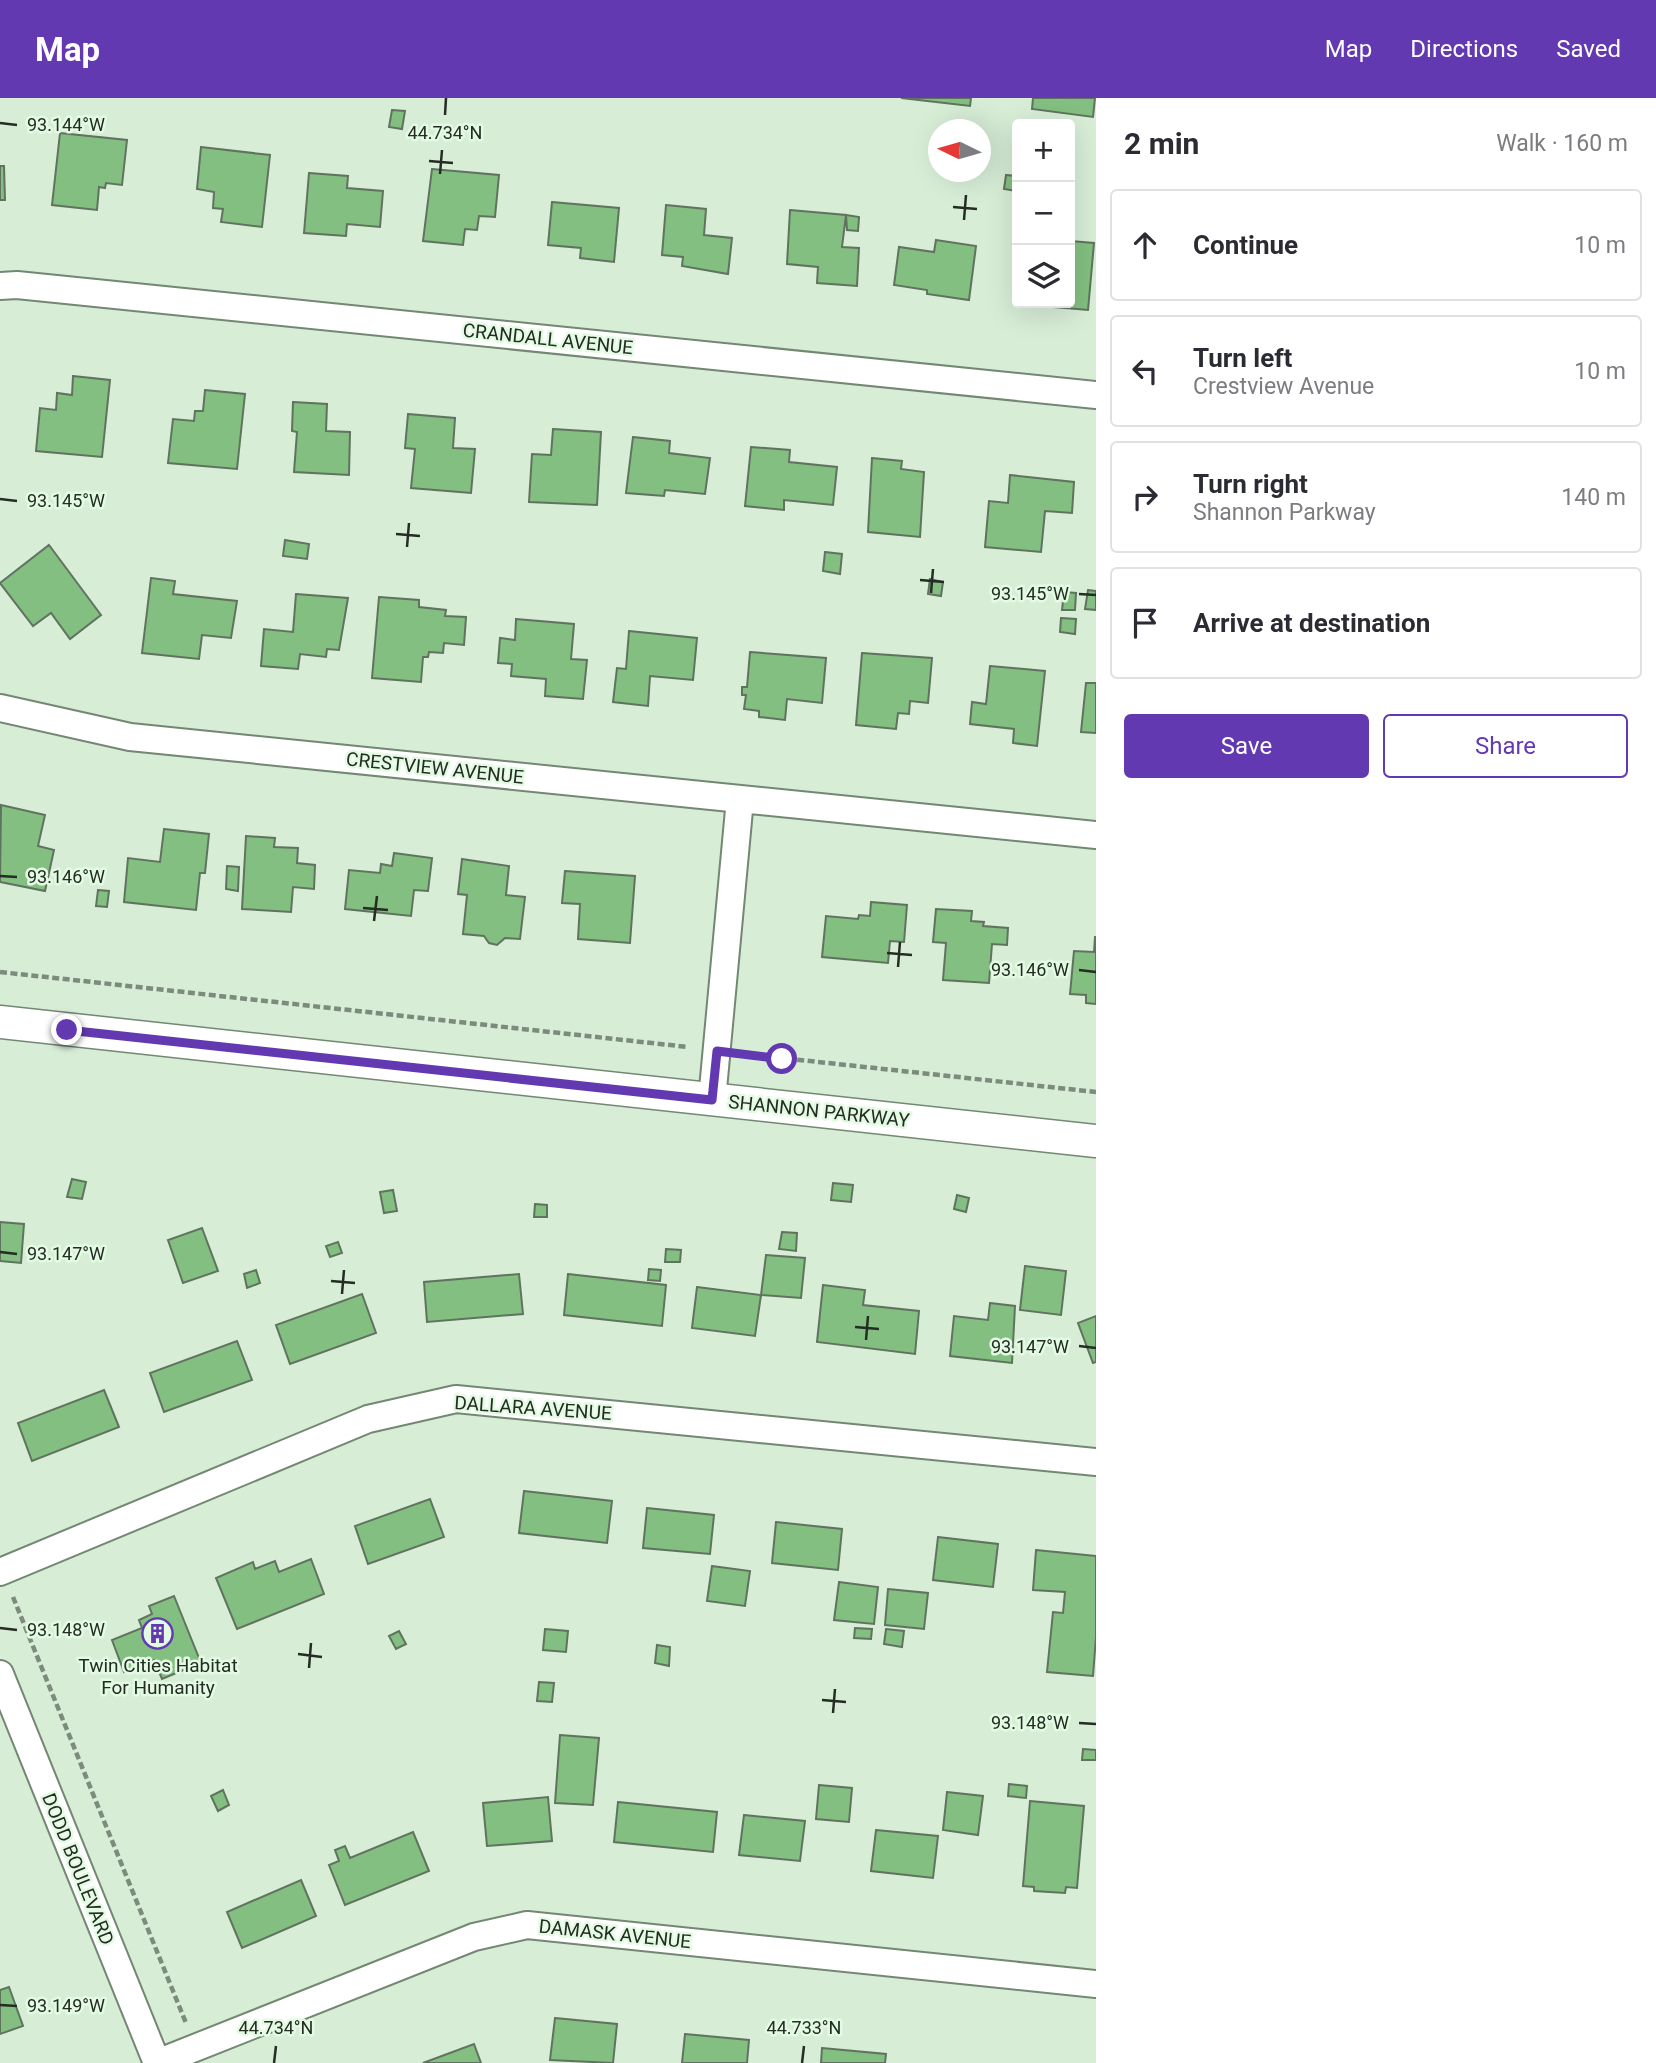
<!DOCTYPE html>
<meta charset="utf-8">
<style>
:root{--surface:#fff;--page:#f7f7f7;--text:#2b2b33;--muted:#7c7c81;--line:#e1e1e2;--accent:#6239b1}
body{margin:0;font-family:Roboto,sans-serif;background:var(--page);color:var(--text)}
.controls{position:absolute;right:21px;top:21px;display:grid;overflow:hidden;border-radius:7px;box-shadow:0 7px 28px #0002}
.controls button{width:63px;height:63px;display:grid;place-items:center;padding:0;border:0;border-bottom:2px solid var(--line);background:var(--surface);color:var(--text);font:35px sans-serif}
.compass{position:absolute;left:928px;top:21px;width:63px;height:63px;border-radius:50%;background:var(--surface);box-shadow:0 7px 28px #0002;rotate:275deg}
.stop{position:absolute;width:21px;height:21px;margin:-16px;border:5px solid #6239b1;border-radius:50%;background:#fff}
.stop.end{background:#6239b1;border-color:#fff;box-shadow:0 2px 7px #0008}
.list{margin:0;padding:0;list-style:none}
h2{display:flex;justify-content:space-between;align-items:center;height:91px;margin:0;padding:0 28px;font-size:30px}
h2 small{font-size:23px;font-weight:400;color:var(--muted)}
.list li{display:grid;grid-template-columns:46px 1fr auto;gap:21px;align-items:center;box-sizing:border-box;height:112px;margin:0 14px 14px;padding:0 14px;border:2px solid var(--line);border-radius:7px}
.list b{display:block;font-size:26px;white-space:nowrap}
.list p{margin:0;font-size:23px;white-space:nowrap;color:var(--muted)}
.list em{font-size:23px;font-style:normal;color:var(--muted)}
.actions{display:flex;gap:14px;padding:21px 28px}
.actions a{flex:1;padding:16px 0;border:2px solid var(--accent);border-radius:7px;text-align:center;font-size:24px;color:var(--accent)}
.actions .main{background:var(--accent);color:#fff}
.icon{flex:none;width:38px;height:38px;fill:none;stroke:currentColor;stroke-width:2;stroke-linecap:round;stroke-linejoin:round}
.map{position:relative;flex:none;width:1096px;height:1965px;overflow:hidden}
header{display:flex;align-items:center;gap:42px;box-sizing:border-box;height:98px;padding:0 35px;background:var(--accent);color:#fff}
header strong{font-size:33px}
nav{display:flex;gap:38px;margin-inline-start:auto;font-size:24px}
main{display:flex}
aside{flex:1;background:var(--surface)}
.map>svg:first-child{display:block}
.building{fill:#83bf81;stroke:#60735f;stroke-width:2}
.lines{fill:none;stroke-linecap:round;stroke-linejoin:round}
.minor-casing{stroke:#738772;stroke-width:30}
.tertiary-casing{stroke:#738772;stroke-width:35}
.path{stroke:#7c8b7c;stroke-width:4.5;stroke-dasharray:7 3.5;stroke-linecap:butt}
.minor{stroke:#fff;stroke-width:26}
.tertiary{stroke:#fff;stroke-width:32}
.route{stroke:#6239b1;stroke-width:9}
.ticks{fill:none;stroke:#242c24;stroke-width:2.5}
.labels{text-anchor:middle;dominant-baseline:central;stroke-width:5;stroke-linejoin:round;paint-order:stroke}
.street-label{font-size:19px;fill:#242c24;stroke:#e4fbe3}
.poi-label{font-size:19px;fill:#242c24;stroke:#e4fbe3}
.ticks-label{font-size:18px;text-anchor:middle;fill:#242c24;stroke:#e4fbe3;stroke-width:5;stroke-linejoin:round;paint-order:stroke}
</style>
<header>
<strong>Map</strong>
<nav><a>Map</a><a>Directions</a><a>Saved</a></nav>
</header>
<main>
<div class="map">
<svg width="1096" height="1965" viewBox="0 0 1096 1965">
<rect width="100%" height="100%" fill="#d7edd6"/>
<path class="building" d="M901,0H971L970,8Z
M1033,0H1095L1093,19L1032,11Z
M392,12L405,13L402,31L389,29Z
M60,35L127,42L122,87L106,85L105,90L99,89L97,112L52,107Z
M201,49L270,57L262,129L221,124L223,111L213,110L214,94L197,91Z
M0,68H4L5,102H0Z
M432,71L499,77L495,119L479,118L477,132L465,131L463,147L423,143Z
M309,75L348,78L347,90L383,93L380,129L347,126L346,138L304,135Z
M1006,77L1017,78V93L1004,91Z
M552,104L619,110L614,164L580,160L581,150L548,147Z
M666,107L706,111L704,137L732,140L728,176L682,168L683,159L662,157Z
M790,112L846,117L842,149L859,150L857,188L817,185L818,169L787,166Z
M846,117L859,119L858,133L847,132Z
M936,142L976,148L969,202L927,196V192L894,187L899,149L934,154Z
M1070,143L1094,145L1088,212L1054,209L1055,205H1070Z
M73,278L110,282L102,359L36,353L40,310L56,312L57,295L72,297Z
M205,292L245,296L237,371L168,365L173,321L194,323L195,313H203Z
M293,304L327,306L326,333L350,334L349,377L294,374L297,334L292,333Z
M408,316L455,320L453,350L475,351L471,395L411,390L415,351L405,350Z
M553,331L601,334L597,407L529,404L532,356L551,357Z
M633,339L670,343L669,355L710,360L705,396L665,392L664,398L626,395Z
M751,349L790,352L789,364L837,369L833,407L784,402V412L745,408Z
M872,360L902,363L901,371L924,374L920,439L868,434Z
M1010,377L1074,384L1072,415L1045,413L1041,454L985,449L989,403L1008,405Z
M285,442L309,446L307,461L283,458Z
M49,447L101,517L70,541L51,515L33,528L0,485Z
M825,454L842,456L840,476L823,473Z
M151,480L175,483L173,496L237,503L231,540L202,537L199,561L142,555Z
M930,481L943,484L941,498L928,496Z
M1088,492L1096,493V512L1085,511Z
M1064,494L1076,495L1075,512H1062Z
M296,496L348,500L339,552L327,551L326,559L300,556L298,571L261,568L264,531L293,534Z
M379,499L419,502V509L446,512L445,518L466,519L464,547L444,545L443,555L429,554L428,559H423L421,584L372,580Z
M1061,520L1076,521L1075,536L1060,534Z
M516,521L574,526L571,561L587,562L583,601L545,598L546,581L511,578L512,566L498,565L500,540L515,542Z
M629,533L697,540L693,582L650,578L648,608L613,604L617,570L626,571Z
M750,554L826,560L822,605L787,601L785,622L759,619V613L744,611L746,597H742V589H747Z
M862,555L932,560L928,605L910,603L909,616L898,615L896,631L856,627Z
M990,568L1045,573L1037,648L1013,645L1014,631L970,626L972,604L986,606Z
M1086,585H1096V635L1081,634Z
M1,707L45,717L38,748L54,752L45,793L0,784Z
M164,731L209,736L205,775H200L196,812L124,804L128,760L160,764Z
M246,738L275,740L274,749L298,750L297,765L315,767L314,791L293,789L291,814L242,811Z
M394,755L432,760L428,793L414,792L411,818L345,811L349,772L380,775L381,766L392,768Z
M462,761L509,768L506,797L525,799L520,841L505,840L497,847L489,845L484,838L463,836L467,797L458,796Z
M227,768L239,769L238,793L226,791Z
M565,773L635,778L630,845L578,841L580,806L562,805Z
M98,792L109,793L107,809L96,808Z
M871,804L907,807L904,844L890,843L888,865L822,859L826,818L858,821L859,817L870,818Z
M936,811L972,813L971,823L984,824L983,828L1008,830L1007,847L992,846L989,885L943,882L946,845L933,844Z
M1095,839H1096V906L1086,905V897L1070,896L1074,853L1094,854Z
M72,1081L86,1084L82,1101L67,1099Z
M833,1085L853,1087L851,1104L831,1102Z
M393,1092L397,1113L384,1115L380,1094Z
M957,1097L969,1100L966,1114L954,1111Z
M535,1106L547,1107V1119H534Z
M0,1124L24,1126L21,1165L0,1163Z
M202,1130L218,1173L183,1185L168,1142Z
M782,1134L797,1135L796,1153L779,1151Z
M338,1144L342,1155L330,1159L326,1148Z
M666,1151L681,1152L680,1164H665Z
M766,1157L805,1160L801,1200L761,1197Z
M1025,1168L1066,1173L1061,1217L1020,1212Z
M649,1171L661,1172L660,1183L648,1182Z
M256,1172L260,1185L247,1190L244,1176Z
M519,1176L523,1216L427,1224L424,1184Z
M568,1176L666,1187L662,1228L564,1217Z
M823,1187L865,1192L863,1207L919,1213L915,1256L817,1244Z
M697,1189L761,1197L755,1238L692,1230Z
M362,1196L376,1235L290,1266L276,1227Z
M990,1205L1015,1208L1012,1265L950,1258L954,1218L988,1222Z
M1096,1218V1264L1093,1265L1078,1225Z
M237,1243L252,1282L164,1314L150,1275Z
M104,1292L119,1329L32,1363L18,1325Z
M524,1393L612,1403L607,1445L519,1435Z
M430,1401L444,1439L368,1466L355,1428Z
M647,1410L714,1417L710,1456L643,1450Z
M776,1424L842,1431L838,1472L772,1465Z
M938,1439L998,1446L993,1489L933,1482Z
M1036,1452L1096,1458V1539L1093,1578L1047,1574L1053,1514L1063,1515L1065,1494L1033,1492Z
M311,1461L324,1496L237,1531L216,1480L253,1464L255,1471L275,1463L279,1474Z
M712,1468L750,1473L745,1508L707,1503Z
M839,1484L878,1489L874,1526L834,1522Z
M888,1491L928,1495L924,1531L885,1527Z
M174,1498L201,1565L162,1581L154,1562L124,1574L112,1542L142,1530L139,1522L152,1516L149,1508Z
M855,1530L872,1531L871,1541L854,1540Z
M545,1531L568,1533L566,1554L543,1552Z
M886,1531L904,1533L902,1549L884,1546Z
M399,1533L406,1546L396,1551L389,1538Z
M657,1547L670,1549L669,1568L655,1565Z
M539,1584L554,1585L552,1604L537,1603Z
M560,1637L599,1640L593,1707L555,1705Z
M1083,1651L1096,1652V1662H1082Z
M1009,1686L1027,1688L1026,1700L1008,1698Z
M819,1687L852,1690L849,1724L816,1721Z
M223,1692L229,1707L218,1713L211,1698Z
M947,1694L983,1698L978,1737L943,1732Z
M548,1699L552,1743L487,1748L483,1705Z
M1030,1703L1084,1708L1077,1790L1066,1789L1065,1795L1034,1793V1789L1023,1788Z
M618,1704L717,1714L713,1754L614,1744Z
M744,1717L805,1723L800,1763L739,1757Z
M876,1732L938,1738L933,1780L871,1773Z
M413,1734L429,1773L345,1807L329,1767L339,1763L335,1752L345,1748L350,1760Z
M301,1782L316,1818L242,1850L227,1814Z
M9,1889L23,1928L0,1936V1892Z
M555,1920L617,1926L613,1965L550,1962Z
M685,1936L749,1942L747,1965H682Z
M474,1946L481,1965H423Z
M822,1950L886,1956L885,1965H821Z"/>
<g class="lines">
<defs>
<path id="minor" d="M0,188L17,187L1096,297
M0,610L130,639L1096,737
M712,1002L740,701
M0,1474L368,1321L456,1301L1096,1364
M0,1576L157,1965
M157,1965L474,1839L527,1827L1096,1886"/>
<path id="tertiary" d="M0,924L1096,1043"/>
</defs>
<use href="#minor" class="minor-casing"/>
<use href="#tertiary" class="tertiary-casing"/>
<path class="path" d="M0,874L688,949
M745,956L1096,994
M13,1499L186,1925"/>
<use href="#minor" class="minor"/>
<use href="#tertiary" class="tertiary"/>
</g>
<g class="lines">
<path class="route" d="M67,932L712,1002L717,953L782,961"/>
</g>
<path class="ticks" d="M445,17L446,0M0,25L17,27M429,63L453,65M440,76L442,52M953,109L977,111M964,122L966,97M0,401L17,403M396,436L420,438M407,449L409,425M920,482L944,484M931,495L933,471M1079,496L1096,497M0,778L17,779M363,810L388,812M374,823L377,798M887,855L912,857M898,869L900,844M1079,872L1096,874M0,1154L17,1156M331,1183L355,1185M342,1196L344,1172M855,1229L879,1231M866,1242L868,1218M1079,1248L1096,1250M0,1530L17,1532M298,1556L322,1559M309,1570L311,1545M822,1602L846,1604M833,1615L835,1591M1079,1625L1096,1626M0,1907L17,1908M274,1965L276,1948M802,1965L804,1948"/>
<defs>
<symbol id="building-ring" viewBox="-11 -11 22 22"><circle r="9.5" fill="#e4fbe3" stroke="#6239b1" stroke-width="1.5"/><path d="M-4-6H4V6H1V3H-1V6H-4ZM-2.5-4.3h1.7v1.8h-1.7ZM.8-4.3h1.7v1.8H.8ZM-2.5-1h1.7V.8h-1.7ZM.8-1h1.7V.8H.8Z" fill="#6239b1"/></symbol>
</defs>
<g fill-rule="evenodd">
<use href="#building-ring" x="140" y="1518" width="35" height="35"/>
</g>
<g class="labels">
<g class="street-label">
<text transform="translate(548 241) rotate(6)">CRANDALL AVENUE</text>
<text transform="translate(435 670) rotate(6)">CRESTVIEW AVENUE</text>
<text transform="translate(819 1013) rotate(6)">SHANNON PARKWAY</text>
<text transform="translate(533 1310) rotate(4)">DALLARA AVENUE</text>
<text transform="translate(78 1771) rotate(68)">DODD BOULEVARD</text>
<text transform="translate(615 1836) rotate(6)">DAMASK AVENUE</text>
</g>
<g class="poi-label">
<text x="158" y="1567">Twin Cities Habitat<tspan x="158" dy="22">For Humanity</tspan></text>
</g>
</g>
<g class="ticks-label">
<text x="66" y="33">93.144°W</text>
<text x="445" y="41">44.734°N</text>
<text x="66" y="409">93.145°W</text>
<text x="1030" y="502">93.145°W</text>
<text x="66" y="785">93.146°W</text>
<text x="1030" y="878">93.146°W</text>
<text x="66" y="1162">93.147°W</text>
<text x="1030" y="1255">93.147°W</text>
<text x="66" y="1538">93.148°W</text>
<text x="1030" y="1631">93.148°W</text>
<text x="66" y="1914">93.149°W</text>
<text x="276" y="1936">44.734°N</text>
<text x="804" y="1936">44.733°N</text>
</g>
</svg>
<div class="controls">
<button>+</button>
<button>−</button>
<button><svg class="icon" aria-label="layers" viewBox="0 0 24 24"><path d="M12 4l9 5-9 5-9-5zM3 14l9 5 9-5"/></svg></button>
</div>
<svg class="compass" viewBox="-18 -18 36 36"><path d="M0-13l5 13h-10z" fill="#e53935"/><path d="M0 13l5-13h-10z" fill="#7c7c81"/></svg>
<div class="stop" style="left:782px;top:961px"></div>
<div class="stop end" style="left:67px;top:932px"></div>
</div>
<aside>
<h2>2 min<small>Walk · 160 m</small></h2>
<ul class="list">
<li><svg class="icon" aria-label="ahead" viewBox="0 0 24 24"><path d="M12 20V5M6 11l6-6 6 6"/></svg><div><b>Continue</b></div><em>10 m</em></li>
<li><svg class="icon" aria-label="left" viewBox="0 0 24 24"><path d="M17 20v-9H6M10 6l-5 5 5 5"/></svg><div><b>Turn left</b><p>Crestview Avenue</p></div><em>10 m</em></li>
<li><svg class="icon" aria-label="right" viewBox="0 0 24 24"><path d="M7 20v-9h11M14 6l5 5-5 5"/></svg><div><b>Turn right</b><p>Shannon Parkway</p></div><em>140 m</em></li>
<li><svg class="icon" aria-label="arrive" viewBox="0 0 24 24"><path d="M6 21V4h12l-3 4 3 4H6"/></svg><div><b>Arrive at destination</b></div></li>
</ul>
<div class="actions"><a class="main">Save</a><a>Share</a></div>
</aside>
</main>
